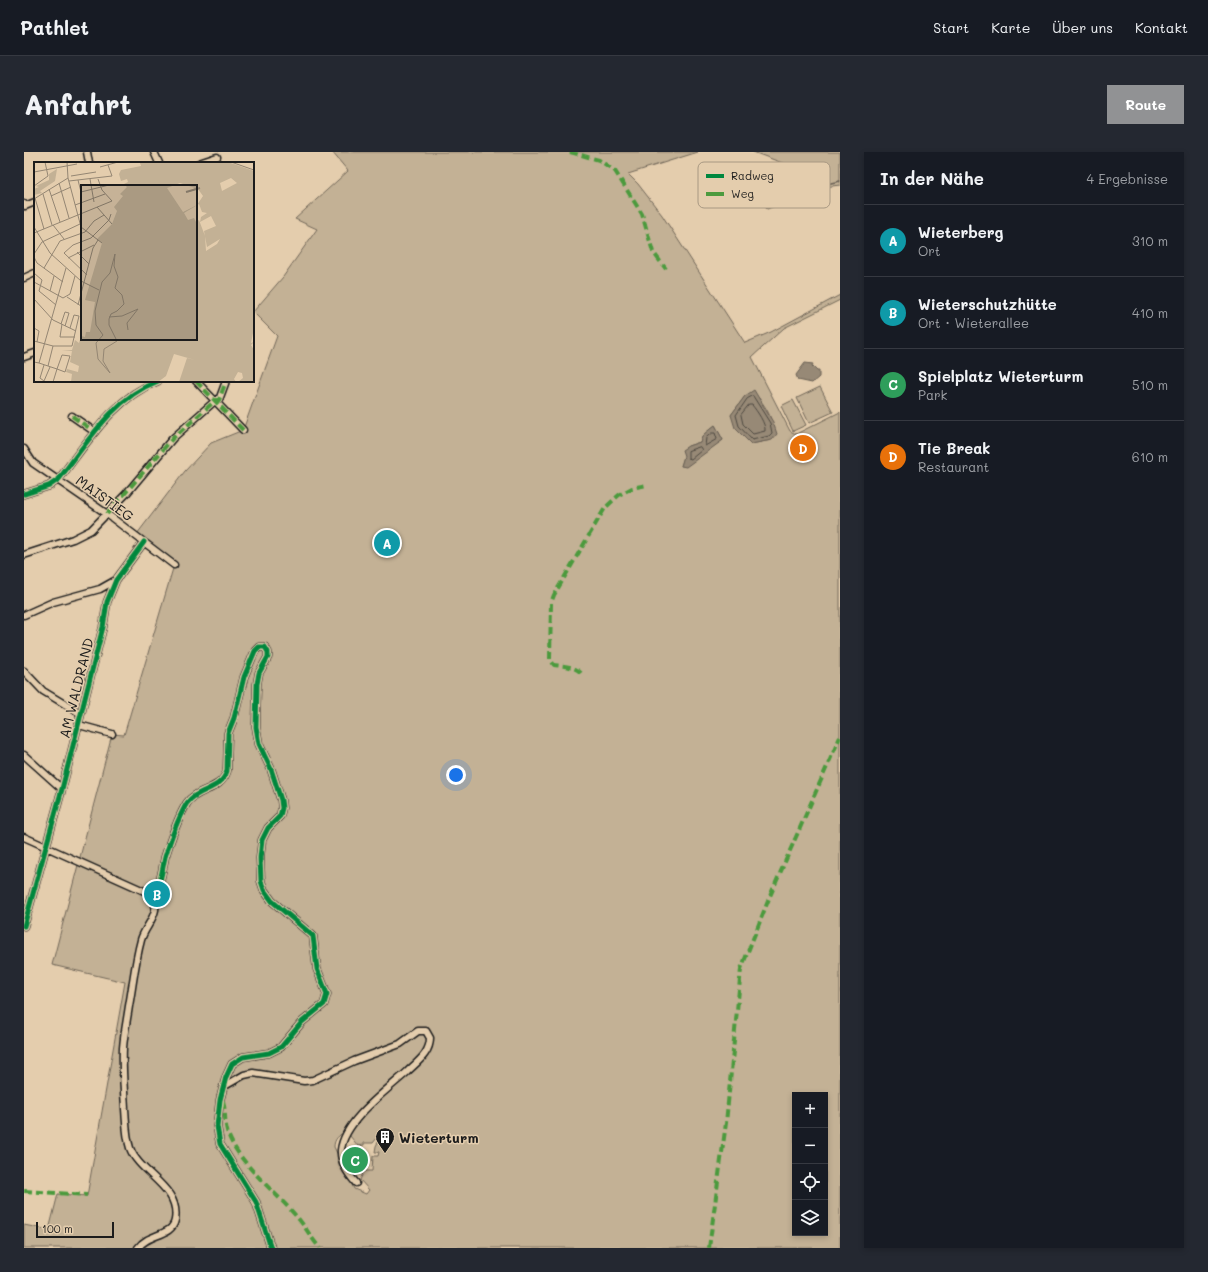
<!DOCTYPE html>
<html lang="de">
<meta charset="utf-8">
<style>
:root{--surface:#171b24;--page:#242831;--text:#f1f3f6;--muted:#9ea1a6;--line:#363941;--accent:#919294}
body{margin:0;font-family:Mali,sans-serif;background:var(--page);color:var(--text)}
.controls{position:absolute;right:12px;bottom:12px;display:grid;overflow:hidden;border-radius:0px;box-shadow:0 2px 6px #0003}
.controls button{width:36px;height:36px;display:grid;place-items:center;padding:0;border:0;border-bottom:1px solid var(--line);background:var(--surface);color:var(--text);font:20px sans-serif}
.scale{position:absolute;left:12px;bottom:10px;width:78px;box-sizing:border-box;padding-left:4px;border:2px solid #1c1c1c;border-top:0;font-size:11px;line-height:14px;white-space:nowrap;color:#1c1c1c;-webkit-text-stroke:3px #e4cdad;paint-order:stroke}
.you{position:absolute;left:432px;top:623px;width:14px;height:14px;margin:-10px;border:3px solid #fff;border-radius:50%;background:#1a73e8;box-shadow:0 0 0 6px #1a73e833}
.badge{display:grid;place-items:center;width:26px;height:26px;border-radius:50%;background:var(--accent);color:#fff;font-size:13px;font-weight:700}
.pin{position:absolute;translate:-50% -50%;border:2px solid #fff;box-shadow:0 1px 4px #0006}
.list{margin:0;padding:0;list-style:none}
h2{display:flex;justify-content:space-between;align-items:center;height:52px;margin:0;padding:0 16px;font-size:17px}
h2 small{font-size:13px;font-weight:400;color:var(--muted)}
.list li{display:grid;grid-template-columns:26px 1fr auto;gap:12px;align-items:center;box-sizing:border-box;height:72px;padding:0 16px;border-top:1px solid var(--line)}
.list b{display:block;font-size:15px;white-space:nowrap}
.list p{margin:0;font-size:13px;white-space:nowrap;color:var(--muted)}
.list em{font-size:13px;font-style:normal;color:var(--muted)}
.icon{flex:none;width:22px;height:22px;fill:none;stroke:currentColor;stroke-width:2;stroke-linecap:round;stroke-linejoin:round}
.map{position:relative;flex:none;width:816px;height:1096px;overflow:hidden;border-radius:0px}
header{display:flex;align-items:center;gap:24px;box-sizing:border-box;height:56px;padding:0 20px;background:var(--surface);border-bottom:1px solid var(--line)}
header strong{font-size:19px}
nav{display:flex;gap:22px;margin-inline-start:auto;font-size:14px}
.intro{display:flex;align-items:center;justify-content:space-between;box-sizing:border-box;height:96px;padding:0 24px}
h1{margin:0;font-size:28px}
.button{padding:10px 18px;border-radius:0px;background:var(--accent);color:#fff;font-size:14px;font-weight:700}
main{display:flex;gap:24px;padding:0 24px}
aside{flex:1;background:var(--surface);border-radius:0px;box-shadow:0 2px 6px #0003}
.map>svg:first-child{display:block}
.green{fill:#c3b195;stroke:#706658;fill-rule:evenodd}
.water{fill:#978976;stroke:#665d52}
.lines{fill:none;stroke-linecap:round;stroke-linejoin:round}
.shore{stroke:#4d4840;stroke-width:1}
.stream{stroke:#665d52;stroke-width:1.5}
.minor-casing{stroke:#1c1c1c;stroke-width:9}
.minor{stroke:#e4cdad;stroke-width:6}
.quiet{stroke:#4c9a3e;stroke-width:4;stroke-dasharray:8 4;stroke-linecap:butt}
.cycleway-casing{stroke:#e4cdad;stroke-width:8}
.cycleway{stroke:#00873e;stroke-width:5}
.labels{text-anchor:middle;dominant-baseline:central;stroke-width:3;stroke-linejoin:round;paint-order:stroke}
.street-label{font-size:14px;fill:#1c1c1c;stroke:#e4cdad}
.poi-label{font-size:14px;font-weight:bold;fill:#1c1c1c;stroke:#e4cdad;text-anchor:start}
.inset-river{fill:none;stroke:#978976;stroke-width:2}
.inset-road{fill:none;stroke:#948673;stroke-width:1}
.view{fill:#1c1c1c;fill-opacity:0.15;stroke:#1c1c1c;stroke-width:2}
.inset-edge{fill:none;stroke:#1c1c1c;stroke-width:2}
.key{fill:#e4cdad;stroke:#a89882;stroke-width:1}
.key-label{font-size:11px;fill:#1c1c1c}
</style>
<header>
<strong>Pathlet</strong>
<nav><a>Start</a><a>Karte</a><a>Über uns</a><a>Kontakt</a></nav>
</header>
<div class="intro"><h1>Anfahrt</h1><a class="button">Route</a></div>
<main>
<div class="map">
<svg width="816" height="1096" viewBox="0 0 816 1096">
<rect width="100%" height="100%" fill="#e4cdad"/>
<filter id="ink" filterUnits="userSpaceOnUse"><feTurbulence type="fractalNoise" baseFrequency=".025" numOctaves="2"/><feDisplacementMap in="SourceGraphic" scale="8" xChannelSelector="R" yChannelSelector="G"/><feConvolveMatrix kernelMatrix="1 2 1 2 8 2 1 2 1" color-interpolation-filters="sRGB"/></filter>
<g filter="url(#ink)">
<path class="green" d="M308,0H674L604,22L614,32L638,63L721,191L747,180L816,143V148L760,176L728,205L766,279L772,282L816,260V1096H0V1073L25,1078L34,1042L63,1044L101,830L28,813L88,582L100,583L150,413L113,382L161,319L187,291L219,278L253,184L229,160L259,125L293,77L271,67L324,19ZM721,244L735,246C747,263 749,267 747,288L727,292L707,263ZM691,273L699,288L657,314L664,294L676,290L679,283ZM771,943H801V1081H771ZM322,979L334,994L340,993V991H349L353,986L355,988L352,994L351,1000H355L354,1004H349L348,1019H340L336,1028L345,1038L342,1042L330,1037L310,995C310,987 315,983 322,979Z
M729,0H816V33L800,35L743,57L741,53L804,28Z
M796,235L809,260L785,271L773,246Z
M769,248L782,273L769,279L757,254Z
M327,1004L335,1005L332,1017H327Z"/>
<path class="water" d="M781,211L789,212L788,214L793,219H795V225L788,231L774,228L772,223Z
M730,238L749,270L753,282L748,288L727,292L711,276L707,263L721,244Z
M691,273L699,288L662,315L657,314L660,304L658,298L664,294L676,290L679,283Z"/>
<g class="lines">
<path class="shore" d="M729,244L746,271L748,281L745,284L728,288L715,274L712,263L723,247Z
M725,253H728C733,259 742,272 741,279L729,282L719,272L717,263Z
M688,281H691L693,287L681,294L682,286Z
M676,295L678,298L667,307L664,306V299Z"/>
<path class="stream" d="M743,54L798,33L816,29"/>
<defs>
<path id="minor" d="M63,0L65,11
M130,0L135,11
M175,11L193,5
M0,52L1,54L11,50
M0,126L11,121
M0,205L11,201
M172,229L219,278
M48,264L71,280
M0,297L9,311L83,362L150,413
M0,342L25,334L35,327C63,291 89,246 134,229
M0,403L49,387L67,378L102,342L149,286L192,248H195L202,229
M0,463L29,450L76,437L92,428
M0,519L19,539L57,562
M55,573L88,582
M0,603L38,637
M0,685L129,743
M129,743C137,732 138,719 141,705C147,687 153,667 163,651C173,636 197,639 203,619L204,581L210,566L220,525L231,499L235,495H241L244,500V505L235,521L233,532L232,575L235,592L247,617L257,648L258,656L256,664L244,676L238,688L236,706L237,729L240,738L248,749L289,784L293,817L303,842L300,852L278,870L257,895L245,901L219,905L208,912L202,925L196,948L193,974L196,992L232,1050L247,1096
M0,774L38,637L79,475L83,450L92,428L120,390
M199,935L220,923L229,921L280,929L289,928L330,909L376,892L394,879H402L406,886C406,902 393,910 383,920C362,939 320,969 317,998C316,1011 324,1022 332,1031
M114,1096C124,1081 148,1085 151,1068C157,1035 115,1022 106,996C102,984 102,969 101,957C100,937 98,916 99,896C100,882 103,868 105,854C109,832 111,810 117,788C120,777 129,769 131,758C132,752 131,748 129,743"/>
</defs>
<use href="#minor" class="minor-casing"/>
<use href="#minor" class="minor"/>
<path class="quiet" d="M546,0L575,8L591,19L618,62L629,100L642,117
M172,229L219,278
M48,264L71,280
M83,362L149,286L192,248H195L202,229
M557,521C551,514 539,514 530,513L526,507L527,451L530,443L581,356L595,343L608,336L623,333
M199,949C202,959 200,971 204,982C216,1013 251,1039 272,1064C281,1074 287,1086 296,1096
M0,1039L63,1043
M685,1096L702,971L717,817L746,744L816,585"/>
<defs>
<path id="cycleway" d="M0,342L25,334L35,327C63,291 89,246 134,229
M129,743C137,732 138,719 141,705C147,687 153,667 163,651C173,636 197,639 203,619L204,581L210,566L220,525L231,499L235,495H241L244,500V505L235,521L233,532L232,575L235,592L247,617L257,648L258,656L256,664L244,676L238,688L236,706L237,729L240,738L248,749L289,784L293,817L303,842L300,852L278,870L257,895L245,901L219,905L208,912L202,925L196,948L193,974L196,992L232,1050L247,1096
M0,774L38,637L79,475L83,450L92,428L120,390"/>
</defs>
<use href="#cycleway" class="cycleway-casing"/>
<use href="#cycleway" class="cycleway"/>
</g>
</g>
<defs>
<symbol id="building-pin" viewBox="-11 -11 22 30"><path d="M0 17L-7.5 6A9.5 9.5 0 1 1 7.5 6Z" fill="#1c1c1c" stroke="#e4cdad"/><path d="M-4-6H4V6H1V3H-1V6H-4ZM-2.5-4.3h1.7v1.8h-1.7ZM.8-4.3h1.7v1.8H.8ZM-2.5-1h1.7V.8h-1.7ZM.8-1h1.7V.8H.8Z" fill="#fff"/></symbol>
</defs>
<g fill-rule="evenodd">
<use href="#building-pin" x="350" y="974" width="22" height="30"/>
</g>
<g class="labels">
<g class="street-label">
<text transform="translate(81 346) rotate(36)">MAISTIEG</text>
<text transform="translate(52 536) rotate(-76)">AM WALDRAND</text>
</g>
<g class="poi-label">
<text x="375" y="985">Wieterturm</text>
</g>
</g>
<g transform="translate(10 10)">
<rect width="220" height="220" fill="#e4cdad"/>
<path d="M111,0H194L220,9V166L217,181L220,180L217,183L220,188V220H204L209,216L208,211L204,210L200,217L202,220H145L153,196L161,198L140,192L132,214L124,220H37L38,212L32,210L33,207L44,210L45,204L36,200L38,189L28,188H38L41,178L45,181L47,174L51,175L52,170H56L61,140L51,138L68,81L63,77L78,62L83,49L80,45L89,34L86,32L93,25L90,22L94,20L93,17L87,19L85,12L87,8L107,4L106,1ZM197,16L203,21L188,29L186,21ZM146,21L161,26L152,31L164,27L169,34L163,43L149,50L133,26ZM165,42L168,50L173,51L167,55L166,60L177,54L182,64L170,69L173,85L186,77L183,82L172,89L171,74L165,58L162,60L160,56L154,58L150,51ZM23,7L21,19L6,29L8,31L0,33V27L5,25L2,24L15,18V12Z" fill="#c3b195" fill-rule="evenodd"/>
<path class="inset-river" d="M152,30L166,26"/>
<path class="inset-road" d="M197,0L220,8M66,5L84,0M0,10L43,2M37,14L62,10M34,16L47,65L68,81M56,17L60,40M44,18L47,30L75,23M35,19L78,14L74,3M25,21L35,56M0,24L14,14L11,0M15,27L26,60M9,32L18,63M17,34L37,25M1,36L10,67M0,37L34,16L33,0M41,43L71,32M63,45L78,62M19,63L30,77M0,65L16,91L47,119L65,128M0,71L78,39L68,28L64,17M43,90L55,102M0,92L8,80L46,62M81,92L80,104L84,115L81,126L88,133L90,142L83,149L77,152L75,157V163L83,179L70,187L69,199L76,211L64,197L62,181L69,173L62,163L61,149L68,120L76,111ZM0,95L3,101L29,120M34,96L60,83M10,106L26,79L51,70L60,59L70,53M0,111L8,118L5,129L22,143M53,113L30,91L39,83L57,76L75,58L77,52M0,120L29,136L36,132L41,114M16,129L20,114M33,135L47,144M0,137L19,158L42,169M44,143L59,86L64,78M75,155L88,154L104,147L93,161L94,168M27,162L31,150L35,151L31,164M28,162L26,175H41M0,166L5,169L3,180M0,179L19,184H38L45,154L40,153L36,166M0,200L5,201L23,207L31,210L36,194L28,193L23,207L19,220M5,201L32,106M10,203L6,216L10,219L16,205M14,204L19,184"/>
<path class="view" d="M47,23H163V178H47Z"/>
<rect width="220" height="220" class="inset-edge"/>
</g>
<rect x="674" y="10" width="132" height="46" rx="6" class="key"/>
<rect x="682" y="22" width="18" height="4" fill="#00873e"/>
<rect x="682" y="40" width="18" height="4" fill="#4c9a3e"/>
<g class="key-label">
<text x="707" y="28">Radweg</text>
<text x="707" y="46">Weg</text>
</g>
</svg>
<div class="controls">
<button>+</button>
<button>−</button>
<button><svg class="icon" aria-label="locate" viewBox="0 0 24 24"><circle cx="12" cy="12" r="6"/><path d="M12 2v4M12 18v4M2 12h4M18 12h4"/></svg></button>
<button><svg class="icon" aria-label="layers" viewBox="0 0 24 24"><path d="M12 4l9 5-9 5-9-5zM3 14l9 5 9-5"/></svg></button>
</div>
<div class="scale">100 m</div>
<div class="you"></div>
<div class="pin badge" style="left:363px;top:391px;background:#0f9aa8">A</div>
<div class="pin badge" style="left:133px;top:742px;background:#0f9aa8">B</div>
<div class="pin badge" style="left:331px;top:1008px;background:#2e9e5b">C</div>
<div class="pin badge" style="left:779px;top:296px;background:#e8710a">D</div>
</div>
<aside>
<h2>In der Nähe<small>4 Ergebnisse</small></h2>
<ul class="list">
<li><span class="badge" style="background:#0f9aa8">A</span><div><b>Wieterberg</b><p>Ort</p></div><em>310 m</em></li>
<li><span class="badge" style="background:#0f9aa8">B</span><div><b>Wieterschutzhütte</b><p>Ort · Wieterallee</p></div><em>410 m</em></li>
<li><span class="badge" style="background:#2e9e5b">C</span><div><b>Spielplatz Wieterturm</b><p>Park</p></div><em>510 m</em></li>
<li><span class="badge" style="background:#e8710a">D</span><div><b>Tie Break</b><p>Restaurant</p></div><em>610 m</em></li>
</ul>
</aside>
</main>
